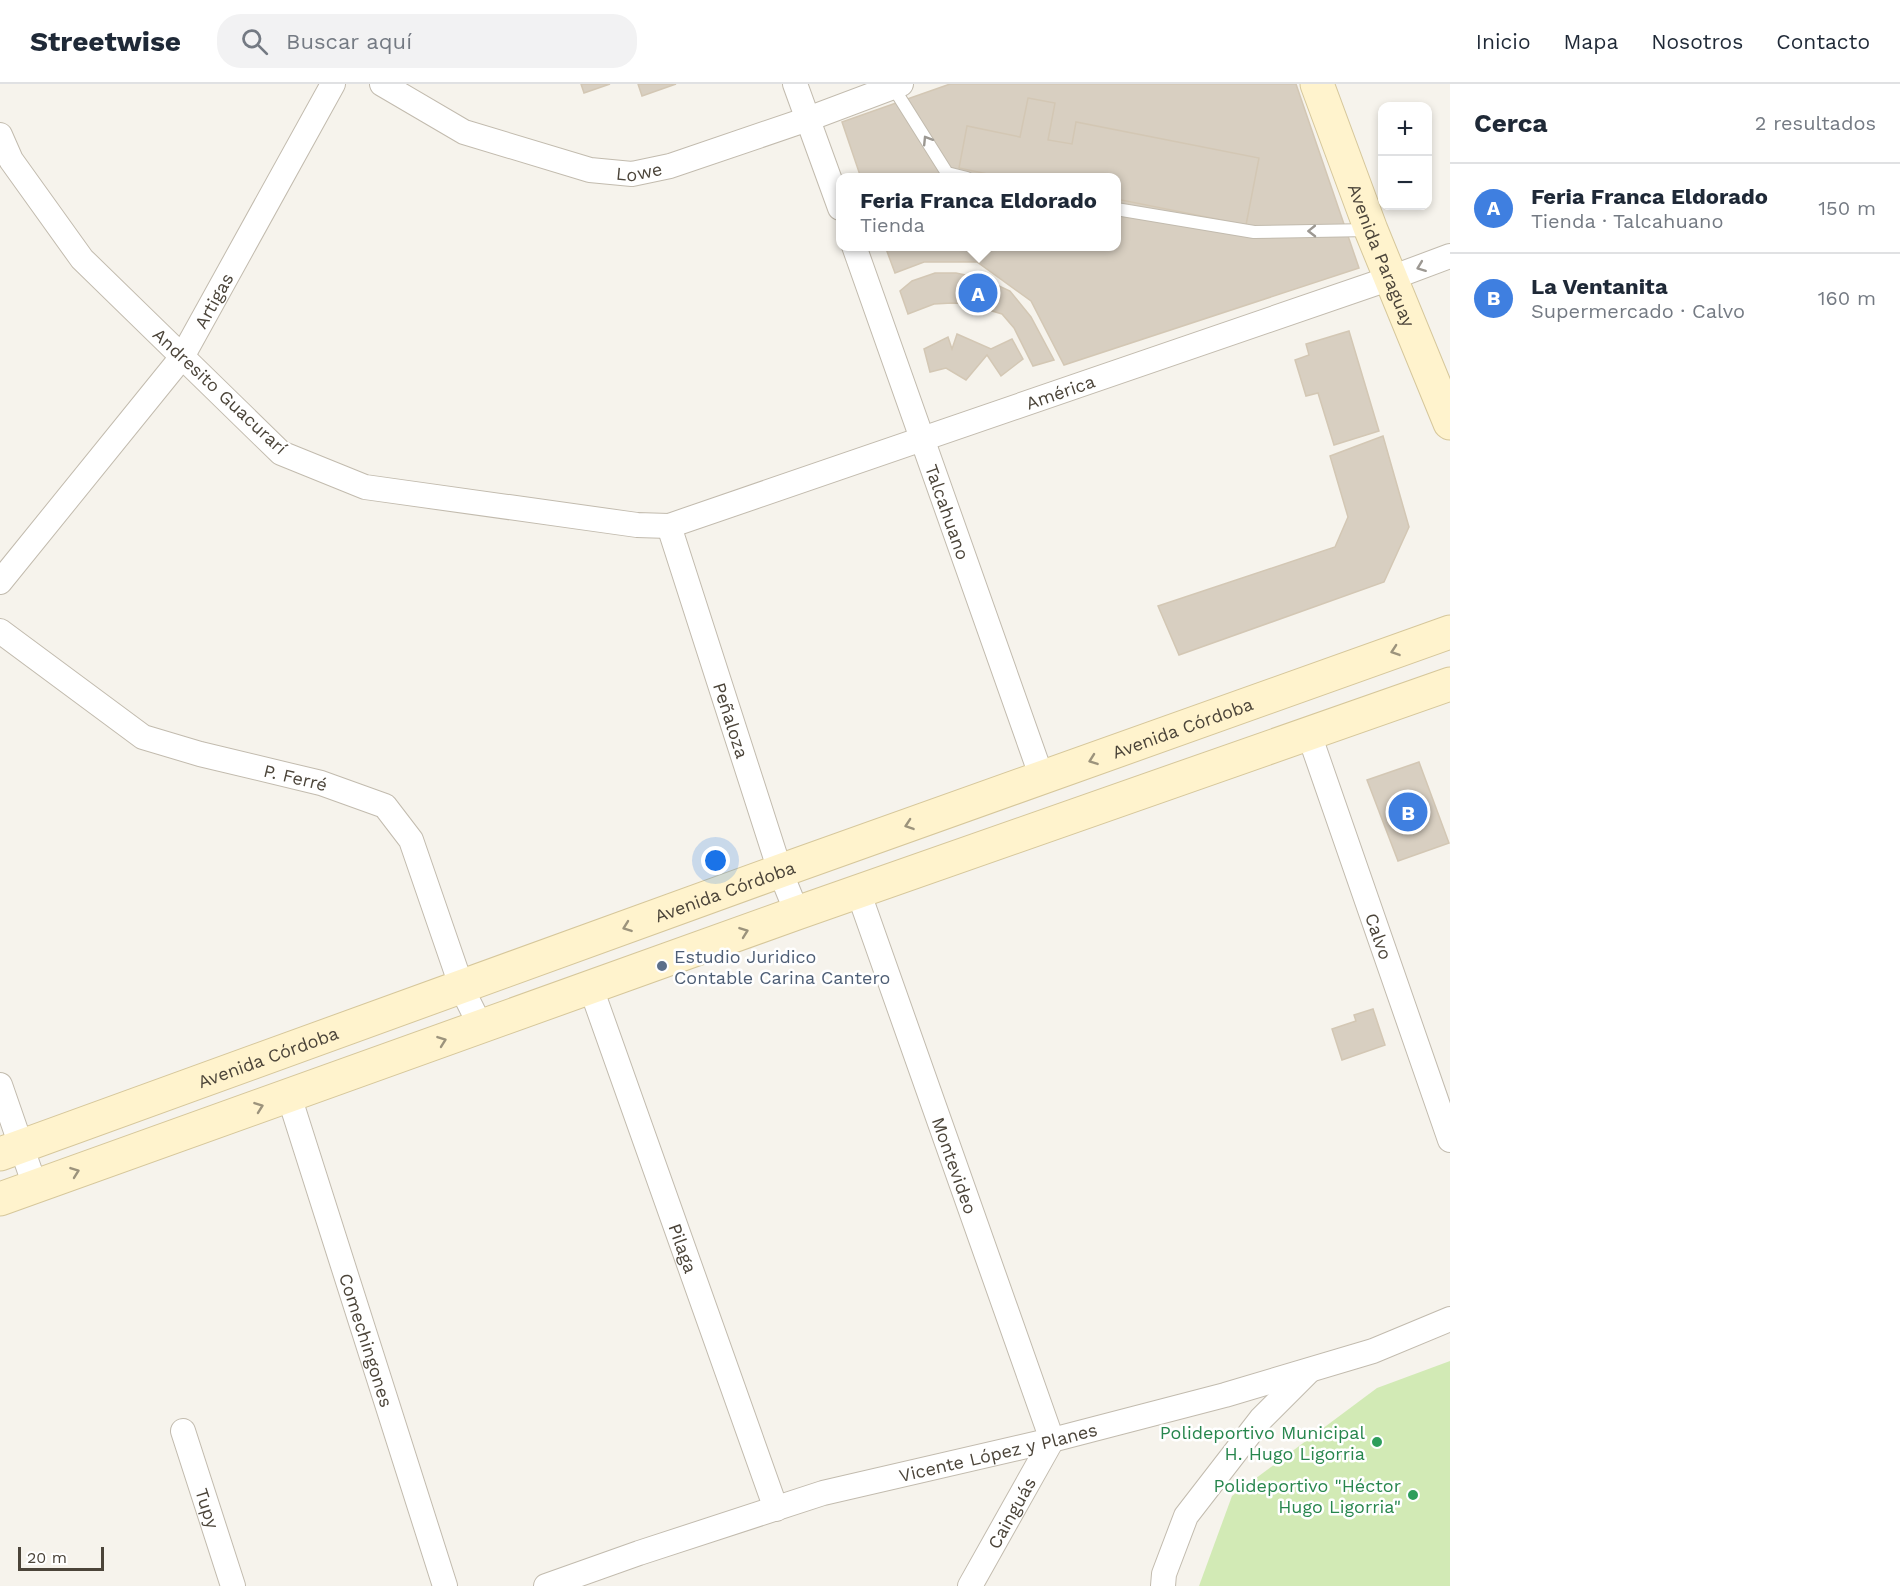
<!DOCTYPE html>
<html lang="es">
<meta charset="utf-8">
<style>
:root{--surface:#fff;--page:#f2f2f3;--text:#1f2937;--muted:#747a83;--line:#e0e1e3;--accent:#ea580c}
body{margin:0;font-family:"Work Sans",sans-serif;background:var(--page);color:var(--text)}
.controls{position:absolute;right:18px;top:18px;display:grid;overflow:hidden;border-radius:12px;box-shadow:0 3px 9px #0003}
.controls button{width:54px;height:54px;display:grid;place-items:center;padding:0;border:0;border-bottom:2px solid var(--line);background:var(--surface);color:var(--text);font:30px sans-serif}
.scale{position:absolute;left:18px;bottom:15px;width:86px;box-sizing:border-box;padding-left:6px;border:3px solid #4b4439;border-top:0;font-size:16px;line-height:21px;white-space:nowrap;color:#4b4439;-webkit-text-stroke:4px #fff;paint-order:stroke}
.you{position:absolute;left:716px;top:777px;width:21px;height:21px;margin:-15px;border:4px solid #fff;border-radius:50%;background:#1a73e8;box-shadow:0 0 0 9px #1a73e833}
.badge{display:grid;place-items:center;width:39px;height:39px;border-radius:50%;background:var(--accent);color:#fff;font-size:20px;font-weight:700}
.pin{position:absolute;translate:-50% -50%;border:3px solid #fff;box-shadow:0 2px 6px #0006}
.popup{position:absolute;left:836px;top:89px;width:285px;height:78px;box-sizing:border-box;display:grid;place-content:center;border-radius:12px;background:var(--surface);filter:drop-shadow(0 2px 4px #0005);font-size:20px;white-space:nowrap;color:var(--muted)}
.popup b{font-size:22px;color:var(--text)}
.popup::after{content:'';position:absolute;left:50%;top:100%;margin-left:-12px;border:12px solid transparent;border-top-color:var(--surface)}
.list{margin:0;padding:0;list-style:none}
h2{display:flex;justify-content:space-between;align-items:center;height:78px;margin:0;padding:0 24px;font-size:26px}
h2 small{font-size:20px;font-weight:400;color:var(--muted)}
.list li{display:grid;grid-template-columns:39px 1fr auto;gap:18px;align-items:center;box-sizing:border-box;height:90px;padding:0 24px;border-top:2px solid var(--line)}
.list b{display:block;font-size:22px;white-space:nowrap}
.list p{margin:0;font-size:20px;white-space:nowrap;color:var(--muted)}
.list em{font-size:20px;font-style:normal;color:var(--muted)}
.icon{flex:none;width:33px;height:33px;fill:none;stroke:currentColor;stroke-width:2;stroke-linecap:round;stroke-linejoin:round}
.map{position:relative;flex:none;width:1450px;height:1502px;overflow:hidden}
header{display:flex;align-items:center;gap:36px;box-sizing:border-box;height:84px;padding:0 30px;background:var(--surface);border-bottom:2px solid var(--line)}
header strong{font-size:28px}
nav{display:flex;gap:33px;margin-inline-start:auto;font-size:21px}
.search{width:420px;height:54px;background:var(--page);display:flex;align-items:center;gap:15px;box-sizing:border-box;padding:0 21px;border-radius:24px;color:var(--muted);font-size:22px}
main{display:flex}
aside{flex:1;background:var(--surface)}
.map>svg:first-child{display:block}
.green{fill:#d2eab5}
.building{fill:#d8cfc1;stroke:#d3c7b4;stroke-width:1.5}
.lines{fill:none;stroke-linecap:round;stroke-linejoin:round}
.service-casing{stroke:#c2bbae;stroke-width:14}
.minor-casing{stroke:#c2bbae;stroke-width:26}
.secondary-casing{stroke:#d6c79b;stroke-width:35}
.service{stroke:#fff;stroke-width:12}
.minor{stroke:#fff;stroke-width:24}
.secondary{stroke:#fff3cd;stroke-width:33}
.oneway{stroke:#9c9892}
.oneway2{stroke:#9c937c}
.service-dot{fill:#5c6f8a;stroke:#fff;stroke-width:2}
.leisure-dot{fill:#2e9e5b;stroke:#fff;stroke-width:2}
.labels{text-anchor:middle;dominant-baseline:central;stroke-width:5;stroke-linejoin:round;paint-order:stroke}
.street-label{font-size:18px;fill:#4b4439;stroke:#fff}
.service-label{font-size:18px;fill:#4e5e75;stroke:#fff;text-anchor:start}
.leisure-label{font-size:18px;fill:#27864d;stroke:#fff;text-anchor:end}
</style>
<header>
<strong>Streetwise</strong>
<div class="search"><svg class="icon" aria-label="search" viewBox="0 0 24 24"><circle cx="10" cy="10" r="6"/><path d="M15 15l6 6"/></svg>Buscar aquí</div>
<nav><a>Inicio</a><a>Mapa</a><a>Nosotros</a><a>Contacto</a></nav>
</header>
<main>
<div class="map">
<svg width="1450" height="1502" viewBox="0 0 1450 1502">
<rect width="100%" height="100%" fill="#f6f3ec"/>
<path class="green" d="M1450,1277V1502H1199L1232,1412L1377,1304Z"/>
<path class="building" d="M581,0H610L584,9Z
M638,0H676L642,12Z
M950,0H1296L1359,184L1064,281L1031,217L977,178H924L895,189L885,162H1116V94H861L842,38Z
M1028,14L1055,19L1048,56L1072,60L1076,38L1259,74L1246,141L1116,115V94H1006L959,84L967,42L1020,53Z
M935,189H956L984,195L1010,207L1031,233L1054,276L1033,282L1014,244L1002,230L969,220L952,219L934,220L908,230L900,207L912,197Z
M1349,247L1379,347L1334,361L1318,309L1306,312L1295,276L1309,271L1306,260Z
M957,250L991,265L1012,255L1023,275L1001,292L987,271L966,296L946,284L930,288L924,265L948,253L952,265Z
M1383,352L1409,443L1384,498L1179,571L1158,522L1335,463L1348,433L1330,372Z
M1419,678L1449,759L1398,777L1367,696Z
M1373,925L1385,961L1342,976L1332,945L1356,937L1354,931Z"/>
<g class="lines">
<defs>
<path id="service" d="M893,3L947,89L967,94
M1116,125L1254,148L1370,146"/>
<g id="minor">
<path id="s1" d="M382,0L464,48L590,86L632,90L670,82L808,35L901,0"/>
<path d="M795,0L840,124"/>
<path id="s2" d="M0,51L11,76L82,175L281,369L365,403L637,441L669,442L1391,194L1450,172"/>
<path id="s3" d="M854,162L1042,694"/>
<path id="s4" d="M669,442L780,787L797,829"/>
<path id="s5" d="M0,498L182,273L333,0"/>
<path id="s6" d="M0,547L143,653L200,670L321,699L385,722L411,756L463,907L481,943"/>
<path id="s7" d="M1309,650L1450,1056"/>
<path id="s8" d="M858,807L1052,1356"/>
<path id="s9" d="M591,904L776,1425"/>
<path d="M0,1001L35,1102"/>
<path id="s10" d="M289,1012L445,1502"/>
<path id="s11" d="M183,1347L233,1502"/>
<path id="s12" d="M546,1502L639,1469L823,1409L1052,1356L1225,1311L1373,1267L1450,1235"/>
<path id="s13" d="M970,1502L1052,1356"/>
<path d="M1163,1502L1164,1490L1186,1432L1261,1335L1309,1287"/>
</g>
<g id="secondary">
<path id="s14" d="M1317,0L1371,146L1450,339"/>
<path id="s15" d="M0,1070L780,787L1450,548"/>
<path d="M0,1115L797,829L1450,600"/>
</g>
</defs>
<use href="#service" class="service-casing"/>
<use href="#minor" class="minor-casing"/>
<use href="#secondary" class="secondary-casing"/>
<use href="#service" class="service"/>
<use href="#minor" class="minor"/>
<use href="#secondary" class="secondary"/>
</g>
<defs><path id="oneway-chevron" d="M-2-3.5L2.5 0L-2 3.5" fill="none" stroke-width="1.6" stroke-linecap="round" stroke-linejoin="round" transform="scale(1.5)"/></defs>
<g class="oneway">
<use href="#oneway-chevron" transform="translate(927 56) rotate(-122)"/>
<use href="#oneway-chevron" transform="translate(1312 147) rotate(179)"/>
<use href="#oneway-chevron" transform="translate(1421 183) rotate(159)"/>
</g>
<g class="oneway2">
<use href="#oneway-chevron" transform="translate(1395 567) rotate(161)"/>
<use href="#oneway-chevron" transform="translate(1093 676) rotate(160)"/>
<use href="#oneway-chevron" transform="translate(909 741) rotate(161)"/>
<use href="#oneway-chevron" transform="translate(627 843) rotate(160)"/>
<use href="#oneway-chevron" transform="translate(744 848) rotate(-20)"/>
<use href="#oneway-chevron" transform="translate(442 957) rotate(-20)"/>
<use href="#oneway-chevron" transform="translate(259 1023) rotate(-20)"/>
<use href="#oneway-chevron" transform="translate(75 1088) rotate(-20)"/>
</g>
<circle class="service-dot" cx="662" cy="882" r="6"/>
<g class="leisure-dot">
<circle cx="1377" cy="1358" r="6"/>
<circle cx="1413" cy="1411" r="6"/>
</g>
<g class="labels">
<g class="street-label">
<text stroke="none"><textPath href="#s1" startOffset="276">Lowe</textPath></text>
<text stroke="none"><textPath href="#s14" startOffset="183">Avenida Paraguay</textPath></text>
<text stroke="none"><textPath href="#s5" startOffset="354">Artigas</textPath></text>
<text transform="translate(220 307) rotate(43)">Andresito Guacurarí</text>
<text stroke="none"><textPath href="#s2" startOffset="1238">América</textPath></text>
<text stroke="none"><textPath href="#s3" startOffset="282">Talcahuano</textPath></text>
<text stroke="none"><textPath href="#s4" startOffset="204">Peñaloza</textPath></text>
<text stroke="none"><textPath href="#s15" startOffset="1257">Avenida Córdoba</textPath></text>
<text stroke="none"><textPath href="#s6" startOffset="336">P. Ferré</textPath></text>
<text stroke="none"><textPath href="#s15" startOffset="771">Avenida Córdoba</textPath></text>
<text stroke="none"><textPath href="#s7" startOffset="214">Calvo</textPath></text>
<text stroke="none"><textPath href="#s15" startOffset="285">Avenida Córdoba</textPath></text>
<text stroke="none"><textPath href="#s8" startOffset="291">Montevideo</textPath></text>
<text stroke="none"><textPath href="#s9" startOffset="276">Pilaga</textPath></text>
<text stroke="none"><textPath href="#s10" startOffset="256">Comechingones</textPath></text>
<text stroke="none"><textPath href="#s12" startOffset="472">Vicente López y Planes</textPath></text>
<text stroke="none"><textPath href="#s11" startOffset="81">Tupy</textPath></text>
<text stroke="none"><textPath href="#s13" startOffset="84">Cainguás</textPath></text>
</g>
<g class="service-label">
<text x="674" y="872">Estudio Juridico<tspan x="674" dy="21">Contable Carina Cantero</tspan></text>
</g>
<g class="leisure-label">
<text x="1365" y="1348">Polideportivo Municipal<tspan x="1365" dy="21">H. Hugo Ligorria</tspan></text>
<text x="1401" y="1401">Polideportivo "Héctor<tspan x="1401" dy="21">Hugo Ligorria"</tspan></text>
</g>
</g>
</svg>
<div class="controls">
<button>+</button>
<button>−</button>
</div>
<div class="scale">20 m</div>
<div class="you"></div>
<div class="pin badge" style="left:978px;top:209px;background:#3f7fe0">A</div>
<div class="popup"><b>Feria Franca Eldorado</b>Tienda</div>
<div class="pin badge" style="left:1408px;top:728px;background:#3f7fe0">B</div>
</div>
<aside>
<h2>Cerca<small>2 resultados</small></h2>
<ul class="list">
<li><span class="badge" style="background:#3f7fe0">A</span><div><b>Feria Franca Eldorado</b><p>Tienda · Talcahuano</p></div><em>150 m</em></li>
<li><span class="badge" style="background:#3f7fe0">B</span><div><b>La Ventanita</b><p>Supermercado · Calvo</p></div><em>160 m</em></li>
</ul>
</aside>
</main>
